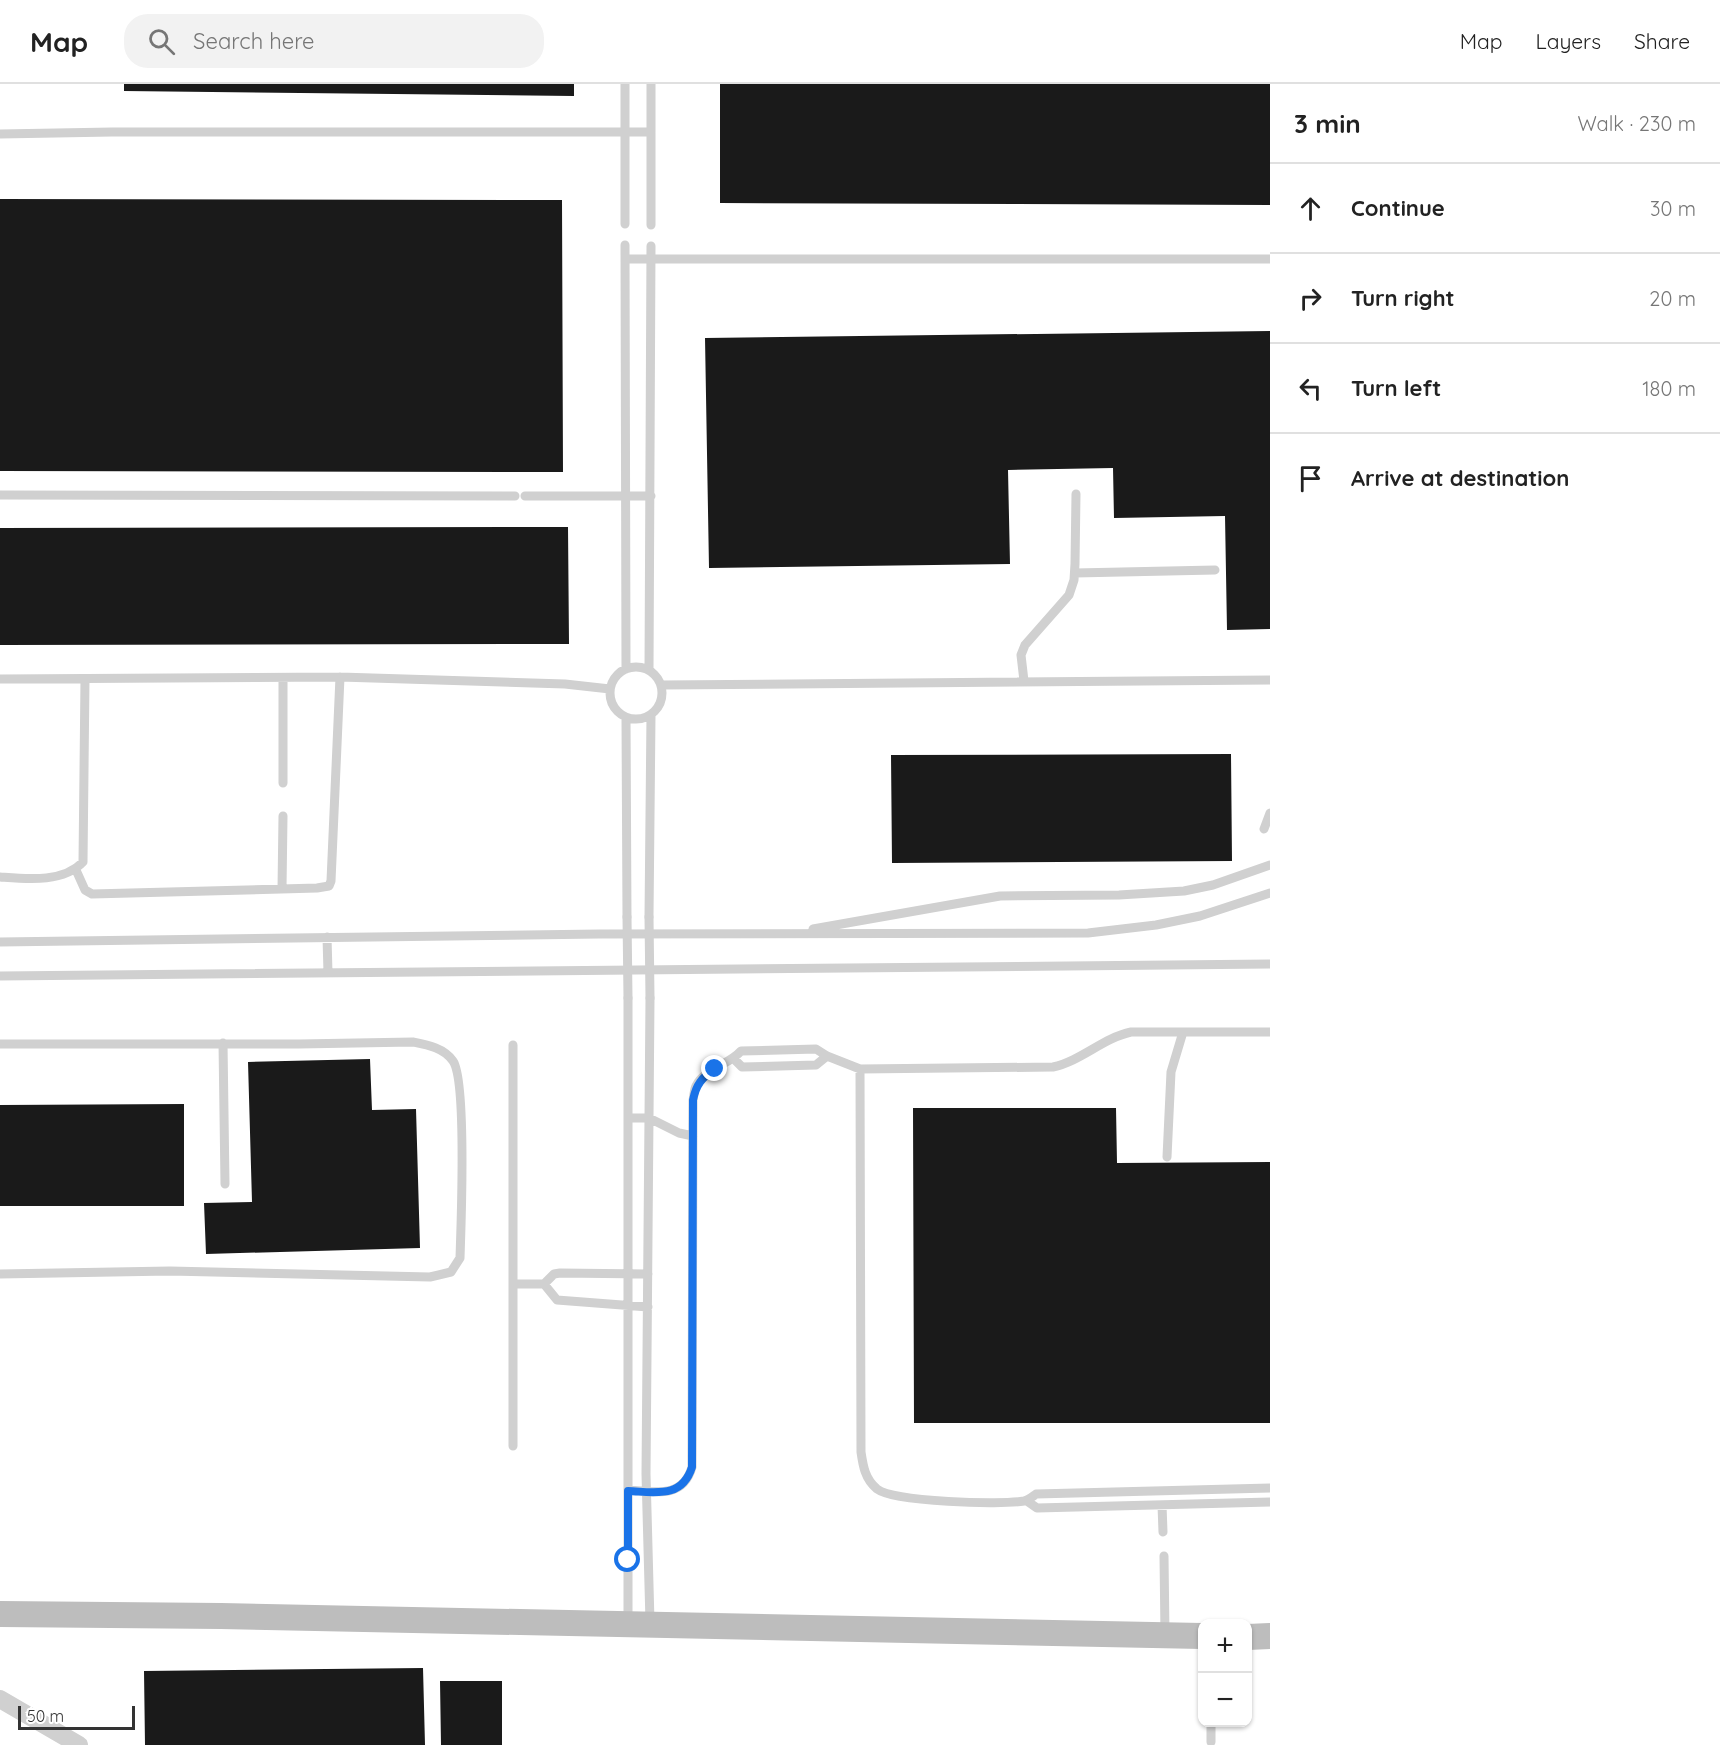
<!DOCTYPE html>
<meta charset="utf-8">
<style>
:root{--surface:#fff;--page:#f2f2f2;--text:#222;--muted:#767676;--line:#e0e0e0}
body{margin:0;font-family:Quicksand,sans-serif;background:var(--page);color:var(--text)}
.controls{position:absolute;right:18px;bottom:18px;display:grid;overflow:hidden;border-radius:12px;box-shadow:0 2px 4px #0004}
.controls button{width:54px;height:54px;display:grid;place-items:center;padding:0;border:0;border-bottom:2px solid var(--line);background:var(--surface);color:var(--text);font:30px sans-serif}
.scale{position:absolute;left:18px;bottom:15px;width:117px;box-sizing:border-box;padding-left:6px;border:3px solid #333;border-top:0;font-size:16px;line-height:21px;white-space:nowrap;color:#333;-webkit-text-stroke:4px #fff;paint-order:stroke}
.stop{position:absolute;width:18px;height:18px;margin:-14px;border:4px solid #1a73e8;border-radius:50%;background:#fff}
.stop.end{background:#1a73e8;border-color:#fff;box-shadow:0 2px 6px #0008}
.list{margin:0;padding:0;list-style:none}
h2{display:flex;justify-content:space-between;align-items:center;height:78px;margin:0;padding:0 24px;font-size:26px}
h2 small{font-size:20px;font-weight:400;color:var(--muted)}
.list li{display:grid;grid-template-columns:39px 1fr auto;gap:18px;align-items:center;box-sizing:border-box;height:90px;padding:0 24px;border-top:2px solid var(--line)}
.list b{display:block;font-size:22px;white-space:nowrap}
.list em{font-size:20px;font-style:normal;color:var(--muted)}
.icon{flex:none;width:33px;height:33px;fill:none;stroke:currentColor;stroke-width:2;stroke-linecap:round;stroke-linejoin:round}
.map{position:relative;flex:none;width:1270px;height:1661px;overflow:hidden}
header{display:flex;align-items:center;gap:36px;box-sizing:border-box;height:84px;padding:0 30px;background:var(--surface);border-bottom:2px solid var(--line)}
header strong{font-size:28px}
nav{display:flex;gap:33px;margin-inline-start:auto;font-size:21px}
.search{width:420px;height:54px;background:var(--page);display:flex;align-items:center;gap:15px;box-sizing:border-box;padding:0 21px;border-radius:24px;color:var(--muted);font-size:22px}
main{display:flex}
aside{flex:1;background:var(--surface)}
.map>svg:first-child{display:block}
.building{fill:#1a1a1a}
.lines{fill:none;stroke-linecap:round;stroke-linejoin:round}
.lane{stroke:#d0d0d0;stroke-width:9}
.street{stroke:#d0d0d0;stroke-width:18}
.secondary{stroke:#bdbdbd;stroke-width:26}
.lane-bridge{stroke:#d0d0d0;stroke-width:9}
.route{stroke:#1a73e8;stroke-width:8}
</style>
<header>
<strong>Map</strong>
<div class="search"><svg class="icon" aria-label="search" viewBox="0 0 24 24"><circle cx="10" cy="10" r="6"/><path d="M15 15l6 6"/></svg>Search here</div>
<nav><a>Map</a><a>Layers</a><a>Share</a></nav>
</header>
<main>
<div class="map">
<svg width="1270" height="1661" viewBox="0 0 1270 1661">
<rect width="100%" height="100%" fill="#fff"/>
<path class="building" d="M124,0H574V12L124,7Z
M720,0H1270V121L720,119Z
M0,115L562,116L563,388L0,387Z
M1270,247V545L1227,546L1225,432L1114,434L1113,384L1008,386L1010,480L709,484L705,254Z
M568,443L569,560L0,561V444Z
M1231,670L1232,777L892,779L891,671Z
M370,975L372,1026L416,1025L420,1164L206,1170L204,1119L252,1118L248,978Z
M184,1020V1122H0V1021Z
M913,1024H1116L1117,1079L1270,1078V1339H914Z
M423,1584L425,1661H145L144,1587Z
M440,1597H502V1661H441Z"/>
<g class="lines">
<path class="lane" d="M651,0V141
M0,50L112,48H651
M625,140V0
M625,161L626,585
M625,175H1270
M0,411L515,412
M525,412H651
M1075,489L1215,486
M610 609a26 26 0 1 1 52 0a26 26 0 1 1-52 0Z
M649,586L651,162
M0,595L340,593L565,600L610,605
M1024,597L1021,571L1025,561L1069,511L1074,496L1075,480L1076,410
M661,601L1270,596
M626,634L627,833
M283,699V594
M1264,745L1270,729
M76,786L85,806L92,810L317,804L329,802L331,797L340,593
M0,793C27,795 63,799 83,778L85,595
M282,805L283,732
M649,833L651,631
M813,845L1000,812L1119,811L1184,807L1213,801L1270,781
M327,853L328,889
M0,858L599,850L1088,849L1156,841L1200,832L1270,809
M0,892L1270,880
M628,914V1537
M650,914L646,1390L650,1538
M223,959L225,1100
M0,960H299L413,958C428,961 444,964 453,977C467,997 461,1142 460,1174L451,1188L430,1193L170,1187L0,1190
M513,961V1362
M734,975L742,983L816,981L827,972
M860,985L861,1368C863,1382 865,1395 877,1405C894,1418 1001,1421 1024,1417C1029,1416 1032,1413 1036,1410L1270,1404
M629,1034H649L679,1049L693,1052
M1167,1073L1171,988L1183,948
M513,1200H544L554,1190L560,1189L648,1190
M544,1200L557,1216L648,1223
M628,1406C655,1408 683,1415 692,1383L693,1016C694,1012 694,1006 696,1002C705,984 729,981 741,967L816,965L827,972L860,985L1053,983C1081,977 1103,954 1131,948H1270
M1027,1417L1037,1424L1270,1418
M1162,1421L1163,1448
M1164,1472L1165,1551
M1211,1658V1638"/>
<path class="street" d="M0,1615L79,1661"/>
<path class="secondary" d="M0,1530L221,1532L1202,1552
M1248,1553L1270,1552"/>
<path class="lane-bridge" d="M627,833L628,914
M649,833L650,914"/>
</g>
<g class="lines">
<path class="route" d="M628,1476V1407C655,1408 682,1415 692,1383L693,1016C696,1001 702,993 715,985"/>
</g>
</svg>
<div class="controls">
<button>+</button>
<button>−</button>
</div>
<div class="scale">50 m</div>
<div class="stop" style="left:628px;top:1476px"></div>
<div class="stop end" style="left:715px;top:985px"></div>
</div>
<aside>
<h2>3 min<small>Walk · 230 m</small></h2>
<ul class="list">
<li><svg class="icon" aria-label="ahead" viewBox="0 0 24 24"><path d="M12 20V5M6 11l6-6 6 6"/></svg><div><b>Continue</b></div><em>30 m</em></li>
<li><svg class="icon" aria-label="right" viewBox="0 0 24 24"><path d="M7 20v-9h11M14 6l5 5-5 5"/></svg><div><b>Turn right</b></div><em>20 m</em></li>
<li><svg class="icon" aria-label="left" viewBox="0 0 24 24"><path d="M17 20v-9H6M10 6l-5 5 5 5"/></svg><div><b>Turn left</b></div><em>180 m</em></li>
<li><svg class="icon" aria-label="arrive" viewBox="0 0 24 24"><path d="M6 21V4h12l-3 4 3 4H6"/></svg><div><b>Arrive at destination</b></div></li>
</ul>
</aside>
</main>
